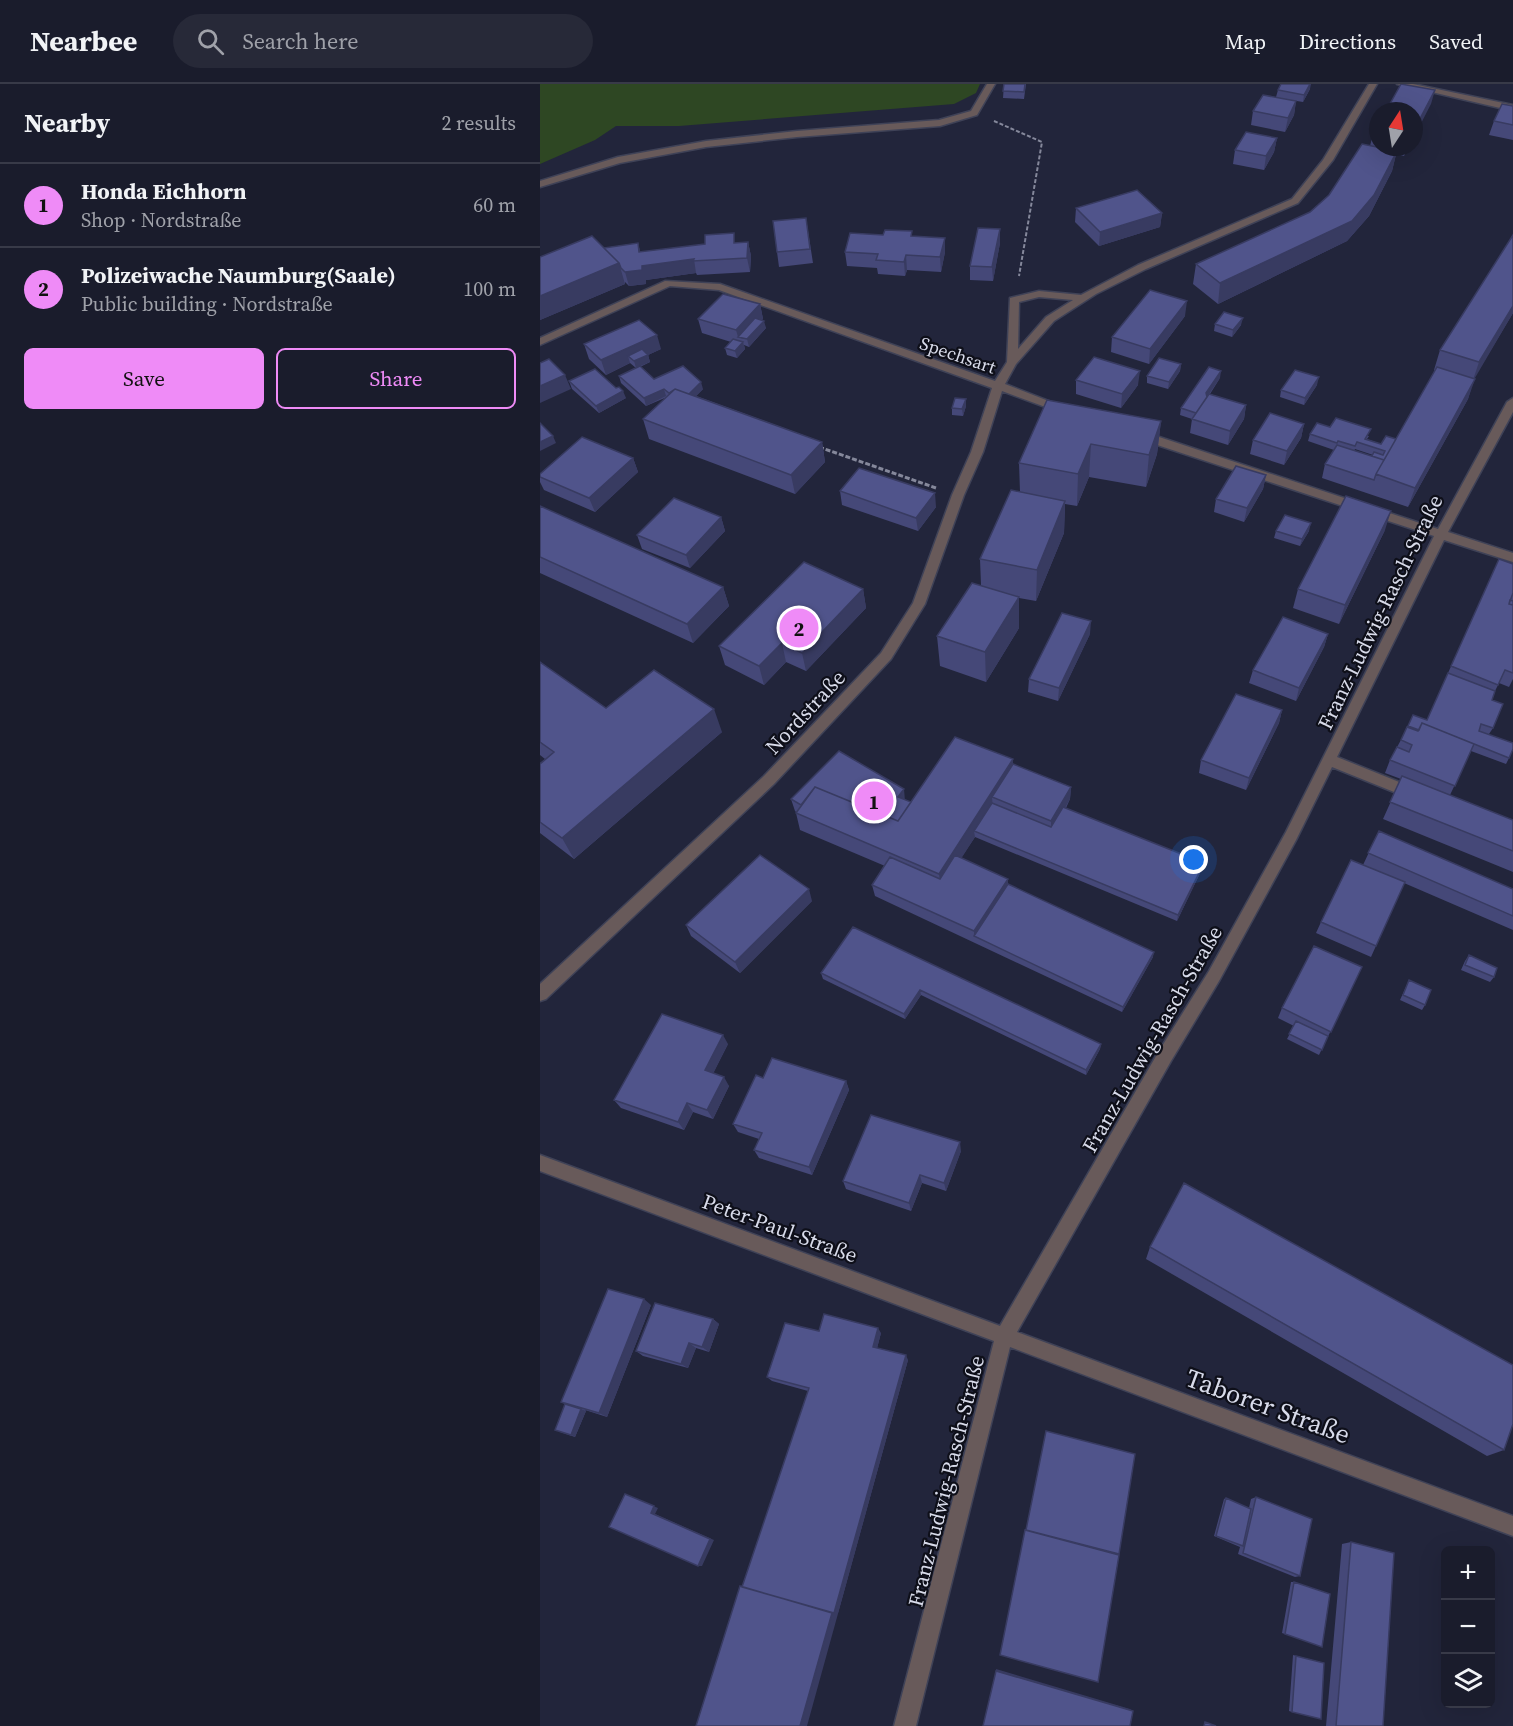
<!DOCTYPE html>
<meta charset="utf-8">
<style>
:root{--surface:#1a1c2c;--page:#272938;--text:#f1f3f6;--muted:#9fa1a9;--line:#383a48;--accent:#ef8bf7}
body{margin:0;font-family:"Source Serif 4",serif;background:var(--page);color:var(--text)}
.controls{position:absolute;right:18px;bottom:18px;display:grid;overflow:hidden;border-radius:9px;box-shadow:0 6px 24px #0002}
.controls button{width:54px;height:54px;display:grid;place-items:center;padding:0;border:0;border-bottom:2px solid var(--line);background:var(--surface);color:var(--text);font:30px sans-serif}
.compass{position:absolute;left:829px;top:18px;width:54px;height:54px;border-radius:50%;background:var(--surface);box-shadow:0 6px 24px #0002;rotate:12deg}
.you{position:absolute;left:654px;top:776px;width:21px;height:21px;margin:-15px;border:4px solid #fff;border-radius:50%;background:#1a73e8;box-shadow:0 0 0 9px #1a73e833}
.badge{display:grid;place-items:center;width:39px;height:39px;border-radius:50%;background:var(--accent);color:#111;font-size:20px;font-weight:700}
.pin{position:absolute;translate:-50% -50%;border:3px solid #fff;box-shadow:0 2px 6px #0006}
.list{margin:0;padding:0;list-style:none}
h2{display:flex;justify-content:space-between;align-items:center;height:78px;margin:0;padding:0 24px;font-size:26px}
h2 small{font-size:20px;font-weight:400;color:var(--muted)}
.list li{display:grid;grid-template-columns:39px 1fr auto;gap:18px;align-items:center;box-sizing:border-box;height:84px;padding:0 24px;border-top:2px solid var(--line)}
.list b{display:block;font-size:22px;white-space:nowrap}
.list p{margin:0;font-size:20px;white-space:nowrap;color:var(--muted)}
.list em{font-size:20px;font-style:normal;color:var(--muted)}
.actions{display:flex;gap:12px;padding:18px 24px}
.actions a{flex:1;padding:14px 0;border:2px solid var(--accent);border-radius:9px;text-align:center;font-size:21px;color:var(--accent)}
.actions .main{background:var(--accent);color:#111}
.icon{flex:none;width:33px;height:33px;fill:none;stroke:currentColor;stroke-width:2;stroke-linecap:round;stroke-linejoin:round}
.map{position:relative;flex:none;width:973px;height:1642px;overflow:hidden}
header{display:flex;align-items:center;gap:36px;box-sizing:border-box;height:84px;padding:0 30px;background:var(--surface);border-bottom:2px solid var(--line)}
header strong{font-size:28px}
nav{display:flex;gap:33px;margin-inline-start:auto;font-size:21px}
.search{width:420px;height:54px;background:var(--page);display:flex;align-items:center;gap:15px;box-sizing:border-box;padding:0 21px;border-radius:33px;color:var(--muted);font-size:22px}
main{display:flex}
aside{flex:1;background:var(--surface)}
.map>svg:first-child{display:block}
.green{fill:#2e4723}
.lines{fill:none;stroke-linecap:round;stroke-linejoin:round}
.minor-casing{stroke:#3f4257;stroke-width:3}
.path-far1{stroke:#85889b;stroke-width:2;stroke-dasharray:4 2;stroke-linecap:butt}
.path{stroke:#85889b;stroke-width:3;stroke-dasharray:5 2;stroke-linecap:butt}
.minor{fill:#685a5a;fill-rule:evenodd}
.wall{fill:#454878;fill-rule:evenodd}
.shaded-wall{fill:#383b61}
.building{fill:#50548b;stroke:#383b61;stroke-width:1.5}
.labels{text-anchor:middle;dominant-baseline:central;stroke-width:4.5;stroke-linejoin:round;paint-order:stroke}
.far-street-label{font-size:18px;fill:#d8dbea;stroke:#0e0f19}
.street-label{font-size:21px;fill:#d8dbea;stroke:#0e0f19}
.near-street-label{font-size:26px;fill:#d8dbea;stroke:#0e0f19}
</style>
<header>
<strong>Nearbee</strong>
<div class="search"><svg class="icon" aria-label="search" viewBox="0 0 24 24"><circle cx="10" cy="10" r="6"/><path d="M15 15l6 6"/></svg>Search here</div>
<nav><a>Map</a><a>Directions</a><a>Saved</a></nav>
</header>
<main>
<aside>
<h2>Nearby<small>2 results</small></h2>
<ul class="list">
<li><span class="badge">1</span><div><b>Honda Eichhorn</b><p>Shop · Nordstraße</p></div><em>60 m</em></li>
<li><span class="badge">2</span><div><b>Polizeiwache Naumburg(Saale)</b><p>Public building · Nordstraße</p></div><em>100 m</em></li>
</ul>
<div class="actions"><a class="main">Save</a><a>Share</a></div>
</aside>
<div class="map">
<svg width="973" height="1642" viewBox="0 0 973 1642">
<rect width="100%" height="100%" fill="#22253b"/>
<path class="green" d="M0,0H440L436,9L414,20L139,42H76L55,56L0,80Z"/>
<g class="lines">
<defs>
<path id="minor" d="M447,0H455L437,31L400,42L257,53L166,63L80,79L0,103V97L78,73L166,57L257,47L399,36L431,27Z
M829,0H837L793,76L758,119L606,185L556,210L514,237L476,280L465,300L529,325L527,328H519L462,307L443,368L424,411L385,520L351,575L234,700L6,915L0,917V900L224,692L341,569L373,519L412,411L431,368L452,304L179,206L130,202L0,261V254L125,197L180,200L455,297L467,278L470,214L499,207L541,211L598,181L752,115L783,76ZM499,213L533,216L506,233L478,265L479,218Z
M857,0H873L973,21V27Z
M973,314V328L908,448L973,469V478L904,456L797,673L879,706L881,710L879,714H869L792,683L756,756L679,897L631,977L477,1248L973,1432V1452L470,1263L376,1642H354L454,1257L0,1087V1071L460,1242L619,967L669,887L746,748L894,452L596,354L594,351L600,347L604,348L898,445L967,318Z"/>
</defs>
<use href="#minor" class="minor-casing"/>
<path class="path-far1" d="M454,37L502,58L479,192"/>
<path class="path" d="M279,363L396,404"/>
<use href="#minor" class="minor"/>
</g>
<path class="wall" d="M464,0H486L484,15L463,14Z
M770,5L763,18L738,14L756,17L754,31L745,48L711,41L713,27L736,13L738,6Z
M973,22V56L949,51L954,37Z
M838,41V63H869L864,72L856,70L852,87L829,132L807,157L678,220L653,200L656,180L770,128L789,111L830,62L833,50Z
M737,54L734,68L724,86L693,80L695,66Z
M536,124L622,129L620,143L559,162L535,138Z
M266,134L273,179L239,183L237,168Z
M460,145V159L453,197L430,196V182Z
M372,147V152L405,154V168L401,188L367,186L365,192L338,190L337,184L307,182L305,168L343,151Z
M973,151V229L934,294L928,315L868,423L782,394L785,380L794,366L768,357L770,350L790,343L829,352L827,355L841,360L856,355L895,287L894,286L900,266ZM815,365L833,371L832,372L814,367Z
M208,158L211,172L210,188L157,191L156,189L106,196V200L89,202L85,198V200L0,236V173L98,159L100,168Z
M220,220L223,235L221,236L226,244L209,263L204,261L205,265L197,274L187,271L185,264L191,258L162,249L158,235Z
M645,232L609,280L571,268L572,253Z
M675,240L701,241L692,253L674,247Z
M44,260L121,265L108,271L110,278L100,283L114,295L163,305L156,312L282,358L285,378L255,410L109,355L103,335L127,313L106,322L81,299L79,292L96,284L90,279L66,291L49,275Z
M641,280L640,287L628,305L607,299V292Z
M680,294L670,310L706,321L704,335L688,361L650,349L652,335L640,331L641,324Z
M536,296L598,301L581,324L536,310Z
M29,297L86,314L59,329L32,305Z
M777,301L764,321L740,313L741,306Z
M426,322L423,332L412,331V324Z
M621,337L617,370L606,403L549,393L537,422L525,420L524,449L496,517L479,514V544L446,598L400,582L397,552L441,501L440,475L480,408L479,379Z
M764,340L761,354L744,381L710,370L713,356Z
M93,374L98,388L55,428L4,406L0,398V390Z
M726,391L723,405L704,438L674,428L676,415Z
M300,407L396,423L378,447L302,421Z
M0,422L183,503L189,522L153,559L0,489Z
M181,433L185,447L150,484L102,465L97,451Z
M845,446L799,540L753,524L758,505Z
M736,447H769L760,462L734,454Z
M959,475L973,480V595L969,603L959,599L955,607L952,616L953,644L949,650L969,674L966,680L931,667L910,711L973,736V788L843,735L861,695L845,689L850,676L868,643L873,631L887,636Z
M323,505L326,524L266,587L246,578L224,601L185,581L179,562Z
M550,550L518,617L488,608L489,595Z
M788,550L784,563L756,617L709,599L713,586Z
M0,578L66,624L182,648L34,775L0,749V679L5,675L0,671Z
M742,626L739,639L706,706L659,689L661,676Z
M473,675V680L531,703L530,715L526,724L664,779L662,785L637,837L435,753L421,774L468,800L613,873L582,928L335,812L332,801L345,782L260,746L256,729V728L255,727L251,715L365,716L371,718Z
M839,747L973,805V846L864,799L831,873L776,849L781,838L823,781Z
M272,817L200,889L151,852L146,841Z
M313,843L561,960L560,965L546,991L381,911L365,935L283,895L281,889Z
M929,871L954,893L950,898L921,886L925,877Z
M822,883L779,971L747,955L754,942L738,934L742,924Z
M869,896L885,921L882,926L860,916Z
M188,960L173,989L189,1002L173,1035L153,1028L144,1046L81,1024L74,1016Z
M223,994L306,997L309,1006L272,1091L219,1074L214,1066L219,1055L198,1048L193,1040Z
M421,1067L406,1107L382,1099L371,1127L306,1105L303,1097Z
M610,1163L964,1366L947,1372L606,1175Z
M111,1221L67,1333L45,1326L46,1327L35,1353L20,1348L25,1320L21,1318Z
M173,1235L179,1240L169,1268L156,1264L148,1284L103,1272L96,1267Z
M279,1247L341,1249L337,1264L368,1276L298,1529L202,1503L268,1307L232,1297L227,1293Z
M716,1413L760,1492L755,1493L698,1470L700,1463L674,1452L684,1415L686,1414L709,1424L711,1415Z
M811,1458L843,1642H786L802,1460Z
M751,1498H754L782,1563L742,1549Z
M753,1571L784,1579L752,1628L749,1627Z"/>
<path class="shaded-wall" d="M770,0H771L770,5L763,18L764,11Z
M895,6L891,20L874,53V46Z
M756,17L754,31L745,48L748,34Z
M737,54L734,68L724,86L726,72Z
M857,67L852,87L829,132L807,157L678,220L680,199Z
M622,129L620,143L559,162L560,148Z
M460,145V159L453,197L452,183Z
M405,154V168L401,188L400,173Z
M208,158L211,172L210,188L207,174Z
M98,159L102,174L154,175L156,189L106,196V200L89,202L85,188L99,168Z
M366,171L367,186L365,192L364,178Z
M79,179L85,200L0,236V212Z
M647,217L645,232L609,280L610,265Z
M220,220L223,235L204,255L198,253L196,246Z
M973,222V229L932,299L939,278Z
M703,234L701,241L692,253L693,246Z
M224,237L226,244L209,263L207,255Z
M117,251L121,265L108,271L110,278L96,284L94,277L88,272L90,279L66,291L61,276Z
M203,258L205,265L197,274L195,267Z
M641,280L640,287L628,305L629,298Z
M600,287L598,301L581,324L582,310Z
M681,287L680,294L665,316L666,309Z
M25,291L31,305L0,319V302Z
M779,293L777,301L764,321L765,314Z
M935,295L928,315L868,423L875,404Z
M161,298L163,305L149,319L147,312Z
M124,305L126,312L106,322L104,314Z
M83,307L86,314L59,329L56,322Z
M426,315V322L423,332L422,325Z
M706,321L704,335L688,361L690,347Z
M621,337L617,370L606,403L609,371Z
M764,340L761,354L744,381L747,367Z
M13,352L16,359L0,367V358Z
M282,358L285,378L255,410L251,391Z
M551,360L549,393L537,422L538,390Z
M93,374L98,388L55,428L49,414Z
M726,391L723,405L704,438L707,424Z
M395,409L396,423L378,447L376,434Z
M525,417L524,449L496,517L497,486Z
M851,427L845,446L799,540L805,521Z
M181,433L185,447L150,484L146,471Z
M771,439L769,447L760,462L762,455Z
M183,503L189,522L153,559L147,540Z
M323,505L326,524L266,587L262,569Z
M479,513V544L446,598L445,568Z
M551,537L550,550L518,617L519,604Z
M788,550L784,563L756,617L759,604Z
M242,559L246,578L224,601L219,582Z
M174,625L182,648L34,775L22,754Z
M742,626L739,639L706,706L709,694Z
M473,675V693L452,713L453,725L434,747L435,753L401,806L399,790Z
M531,703L530,715L511,749V737Z
M364,705L365,717L358,713Z
M664,779L662,785L637,837L638,831Z
M468,795V806L434,852V847Z
M269,805L272,817L200,889L195,878Z
M614,868L613,873L582,928L583,923Z
M380,906L381,911L365,935L364,930Z
M183,951L188,960L170,996L165,986Z
M561,960L560,965L546,991V986Z
M184,993L189,1002L173,1035L167,1026Z
M306,997L309,1006L272,1091L269,1083Z
M147,1019L153,1028L144,1046L138,1038Z
M420,1058L421,1067L406,1107L404,1099Z
M380,1091L382,1099L371,1127L369,1119Z
M104,1215L111,1221L67,1333L59,1329Z
M173,1235L179,1240L169,1268L162,1263Z
M338,1244L341,1249L336,1268L333,1263Z
M149,1259L156,1264L148,1284L141,1280Z
M366,1271L368,1276L267,1642H260L208,1503Z
M41,1325L46,1327L35,1353L31,1351Z
M85,1410L118,1424L115,1430L174,1456L162,1482H158L111,1429Z
M456,1585L590,1625L593,1627L456,1587Z"/>
<path class="building" d="M464,0H485L484,8L463,7Z
M741,0H770L764,11L738,6Z
M861,0L895,6L874,46V27H846Z
M723,11L756,17L748,34L713,27Z
M962,20L973,22V41L954,37Z
M838,41V51L833,50Z
M706,48L737,54L726,72L695,66Z
M822,60L857,67L834,111L812,137L680,199L656,180L770,128L789,111Z
M597,106L622,129L560,148L536,124Z
M266,134L270,165L237,168L233,137Z
M438,144L460,145L452,183L430,182Z
M345,146L372,147L371,152L405,154L400,173L366,171L364,178L336,176L338,170L305,168L310,149L343,151Z
M194,149V159L208,158L207,174L153,177L154,175L102,182V186L85,188L81,184L79,179L64,164L98,159L99,168L165,160V151Z
M973,151V222L939,278L900,266Z
M52,152L79,179L0,212V173Z
M610,206L647,217L610,265L572,253Z
M183,210L220,220L196,246L158,235Z
M684,228L703,234L693,246L675,240Z
M215,234L224,237L207,255L198,253Z
M99,236L117,251L61,276L44,260Z
M193,255L203,258L195,267L185,264Z
M102,265L108,271L94,277L88,272Z
M554,273L600,287L582,310L536,296Z
M619,274L641,280L629,298L607,292Z
M9,275L25,291L0,302V279Z
M100,282L114,295L143,282L161,298L149,310L135,305L129,309L124,305L104,314L79,292Z
M669,283L681,287L666,309L667,313L656,329L641,324Z
M897,283L935,295L875,404L836,390Z
M55,285L76,304L79,303L83,307L56,322L29,297Z
M755,286L779,293L765,314L741,306Z
M135,305L282,358L251,391L103,335Z
M669,310L706,321L690,347L652,335Z
M415,314L426,315L422,325L412,324Z
M507,316L621,337L609,371L551,360L538,390L479,379Z
M730,329L764,340L747,367L713,356Z
M796,334L831,345L825,355L841,360L846,352L856,355L844,376L832,372L834,368L843,371L845,367L817,358L815,362L798,357L797,359L770,350L777,339L790,343Z
M0,339L13,352L0,358Z
M42,353L93,374L49,414L0,393V390Z
M797,361L844,376L836,390L834,396L785,380Z
M696,382L726,391L707,424L676,415Z
M319,384L395,409L376,434L300,407Z
M471,406L525,417L497,486L440,475Z
M806,412L851,427L805,521L758,505Z
M134,414L181,433L146,471L97,451Z
M0,422L183,503L147,540L0,473Z
M745,431L771,439L762,455L736,447Z
M959,475L973,480V509L969,520L973,521V589L965,586L958,601L911,582Z
M264,478L323,505L262,569L242,559L219,582L179,562Z
M432,499L479,513L445,568L397,552Z
M970,516L973,517V521L969,520Z
M522,529L551,537L519,604L489,595Z
M743,533L788,550L759,604L713,586Z
M0,578L66,624L114,586L174,625L22,754L0,738V680L14,668L0,658Z
M908,589L955,607L952,616L963,620L953,644L941,640L939,647L973,659V665L969,674L882,639L879,646L868,642L873,631L887,636Z
M696,610L742,626L709,694L661,676Z
M882,639L934,660L915,702L850,676L857,663L869,668L872,661L861,656L867,643L878,647Z
M415,653L473,675L399,790L256,729L275,703L358,737Z
M299,667L364,705L358,713L371,718L358,737L275,703L261,721L251,715Z
M473,680L531,703L511,737L452,713Z
M862,692L973,736V767L850,718Z
M452,719L511,743L523,723L664,779L638,831L434,747Z
M839,747L973,805V832L828,769Z
M220,771L269,805L195,878L146,841Z
M415,771L468,795L434,847L332,801L350,773L400,795Z
M811,776L865,798L836,862L781,838Z
M468,800L614,868L583,923L434,852Z
M313,843L561,960L546,986L380,906L364,930L281,889Z
M774,862L822,883L791,948L742,924Z
M929,871L957,884L954,893L925,881Z
M869,896L891,906L885,921L863,911Z
M122,930L183,951L165,986L184,993L167,1026L147,1019L138,1038L74,1016Z
M756,937L788,952L782,966L749,950Z
M232,974L306,997L269,1083L214,1066L222,1049L193,1040L216,991L223,994Z
M331,1031L420,1058L404,1099L380,1091L369,1119L303,1097Z
M644,1099L973,1281V1340L964,1366L610,1163Z
M68,1205L104,1215L59,1329L21,1318Z
M115,1219L173,1235L162,1263L149,1259L141,1280L96,1267Z
M284,1230L338,1244L333,1263L366,1271L294,1529L202,1503L269,1304L227,1293L245,1239L279,1247Z
M25,1320L41,1325L31,1351L15,1346Z
M506,1347L595,1370L579,1470L486,1446Z
M85,1410L114,1422L111,1429L170,1455L158,1482L69,1443Z
M716,1413L772,1435L760,1492L703,1469Z
M686,1414L711,1425L703,1462L676,1452Z
M485,1446L579,1471L558,1598L460,1571Z
M811,1458L854,1469L843,1642H796Z
M754,1498L790,1510L782,1563L745,1550Z
M200,1502L292,1529L260,1642H156Z
M756,1572L784,1579L781,1635L752,1628Z
M456,1587L593,1627L590,1642H443Z
M665,1638L676,1642H664Z"/>
<g class="labels">
<g class="far-street-label">
<text transform="translate(418 271) rotate(19)">Spechsart</text>
</g>
<g class="street-label">
<text transform="translate(840 528) rotate(-64)">Franz-Ludwig-Rasch-Straße</text>
<text transform="translate(265 628) rotate(-47)">Nordstraße</text>
<text transform="translate(612 955) rotate(-60)">Franz-Ludwig-Rasch-Straße</text>
<text transform="translate(240 1144) rotate(20)">Peter-Paul-Straße</text>
<text transform="translate(406 1397) rotate(-76)">Franz-Ludwig-Rasch-Straße</text>
</g>
<g class="near-street-label">
<text transform="translate(728 1322) rotate(20)">Taborer Straße</text>
</g>
</g>
</svg>
<div class="controls">
<button>+</button>
<button>−</button>
<button><svg class="icon" aria-label="layers" viewBox="0 0 24 24"><path d="M12 4l9 5-9 5-9-5zM3 14l9 5 9-5"/></svg></button>
</div>
<svg class="compass" viewBox="-18 -18 36 36"><path d="M0-13l5 13h-10z" fill="#e53935"/><path d="M0 13l5-13h-10z" fill="#9fa1a9"/></svg>
<div class="you"></div>
<div class="pin badge" style="left:334px;top:717px">1</div>
<div class="pin badge" style="left:259px;top:544px">2</div>
</div>
</main>
